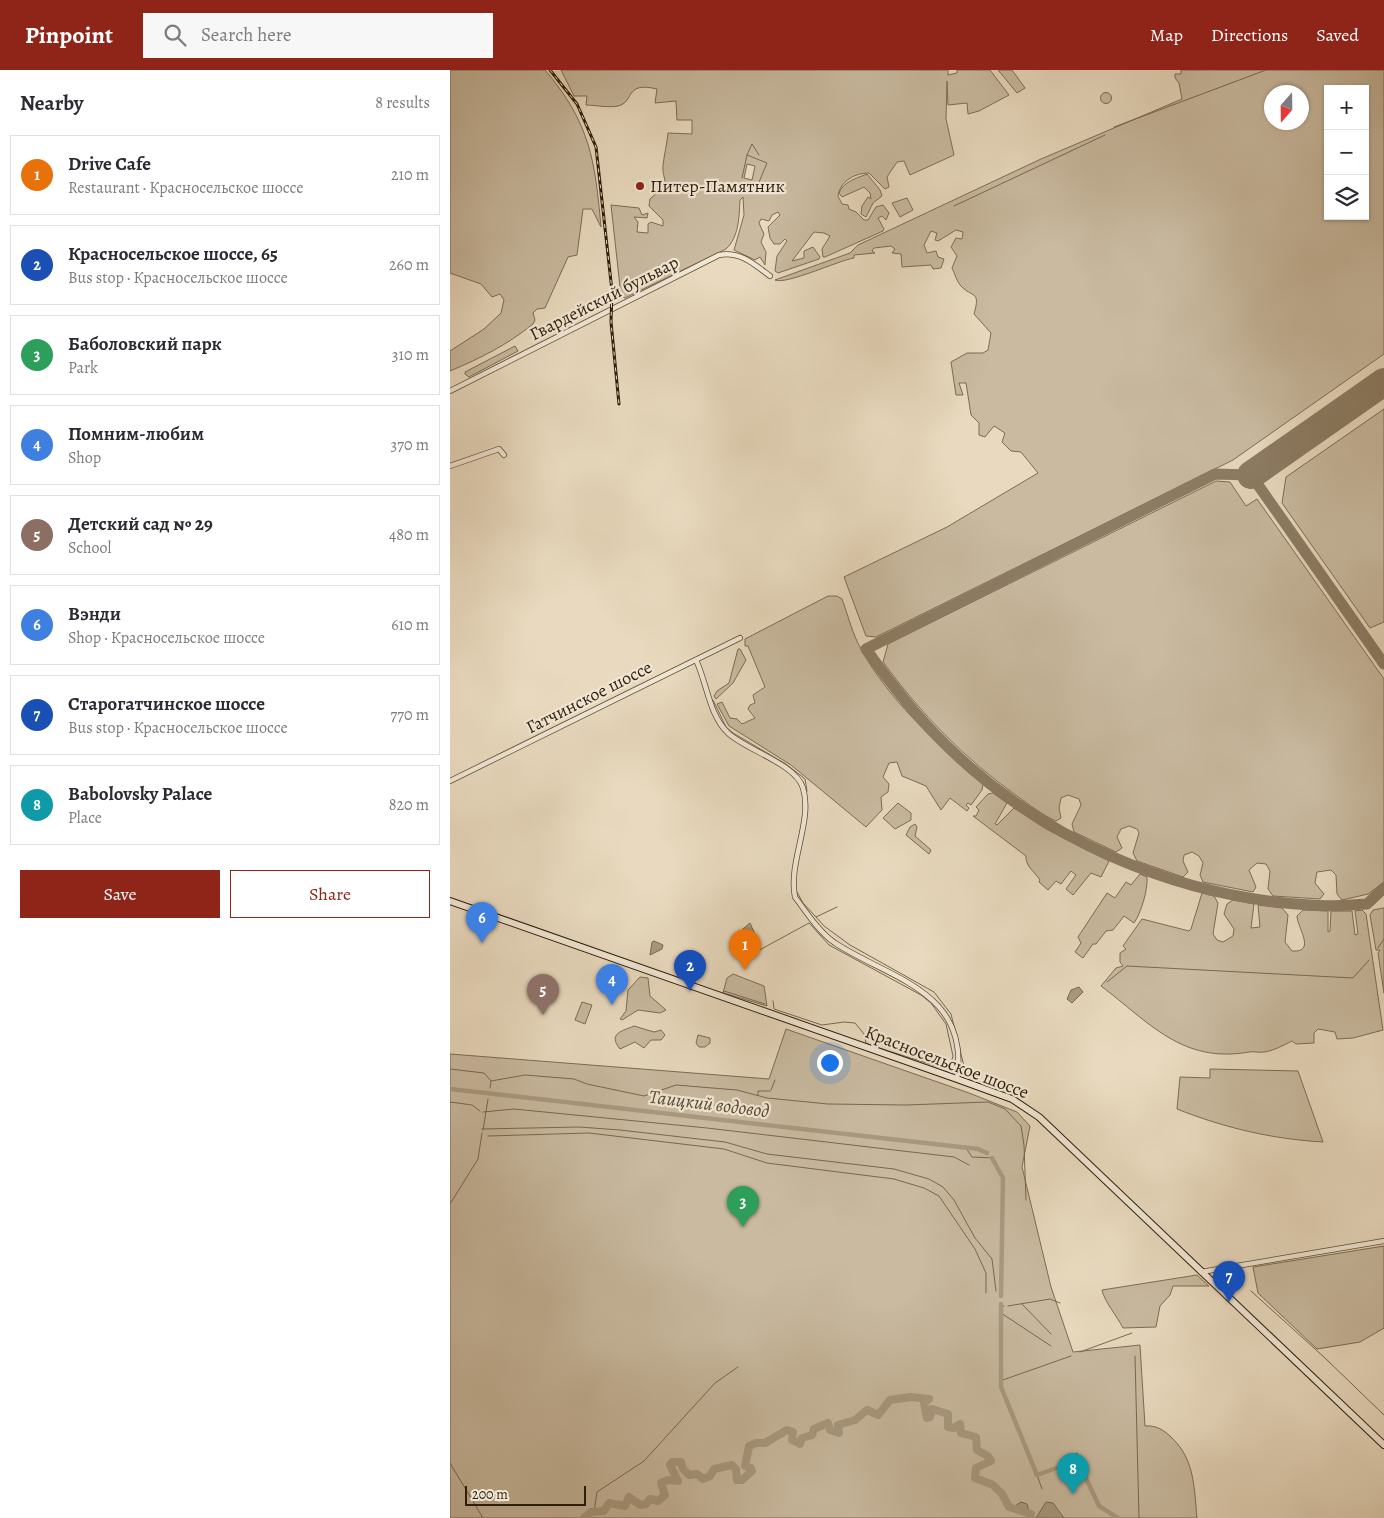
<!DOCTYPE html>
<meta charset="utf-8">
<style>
:root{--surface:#fff;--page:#f7f7f7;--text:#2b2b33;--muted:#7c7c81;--line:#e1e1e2;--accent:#8f2418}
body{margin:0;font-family:Alegreya,serif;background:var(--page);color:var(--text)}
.controls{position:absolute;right:15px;top:15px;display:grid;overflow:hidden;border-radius:0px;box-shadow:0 1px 4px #0004}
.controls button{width:45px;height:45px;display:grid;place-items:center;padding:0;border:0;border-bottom:1px solid var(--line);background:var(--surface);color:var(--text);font:25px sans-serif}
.compass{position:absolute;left:814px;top:15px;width:45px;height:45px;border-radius:50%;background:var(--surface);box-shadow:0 1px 4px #0004;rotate:200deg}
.scale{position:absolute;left:15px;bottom:12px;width:121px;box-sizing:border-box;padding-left:5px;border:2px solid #2e1e0a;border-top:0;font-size:14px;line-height:18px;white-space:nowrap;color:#2e1e0a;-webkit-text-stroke:4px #f1e7d5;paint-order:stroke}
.you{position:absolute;left:379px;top:992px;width:18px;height:18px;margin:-12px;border:4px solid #fff;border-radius:50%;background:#1a73e8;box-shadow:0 0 0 8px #1a73e833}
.badge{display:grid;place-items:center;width:32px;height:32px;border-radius:50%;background:var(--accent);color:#fff;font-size:16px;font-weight:700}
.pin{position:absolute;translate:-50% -41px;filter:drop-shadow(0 1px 2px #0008)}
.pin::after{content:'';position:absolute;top:26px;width:18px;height:15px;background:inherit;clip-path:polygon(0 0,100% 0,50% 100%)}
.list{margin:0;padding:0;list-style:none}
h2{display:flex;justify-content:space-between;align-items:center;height:65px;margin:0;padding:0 20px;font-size:21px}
h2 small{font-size:16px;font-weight:400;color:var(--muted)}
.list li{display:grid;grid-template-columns:32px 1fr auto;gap:15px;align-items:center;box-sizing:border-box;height:80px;margin:0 10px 10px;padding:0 10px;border:1px solid var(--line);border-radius:0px}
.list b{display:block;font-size:19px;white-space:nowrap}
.list p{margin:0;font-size:16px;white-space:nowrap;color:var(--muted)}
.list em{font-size:16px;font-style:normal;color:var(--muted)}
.actions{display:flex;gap:10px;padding:15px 20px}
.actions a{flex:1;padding:11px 0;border:1px solid var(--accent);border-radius:0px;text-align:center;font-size:18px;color:var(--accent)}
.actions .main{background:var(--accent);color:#fff}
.icon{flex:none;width:28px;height:28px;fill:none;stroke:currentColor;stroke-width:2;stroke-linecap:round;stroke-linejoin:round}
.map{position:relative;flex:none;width:934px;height:1448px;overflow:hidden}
header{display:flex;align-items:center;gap:30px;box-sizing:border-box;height:70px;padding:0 25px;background:var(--accent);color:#fff}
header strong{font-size:24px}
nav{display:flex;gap:28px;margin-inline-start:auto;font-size:18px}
.search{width:350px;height:45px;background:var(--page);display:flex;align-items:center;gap:12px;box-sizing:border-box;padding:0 18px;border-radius:0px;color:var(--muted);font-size:19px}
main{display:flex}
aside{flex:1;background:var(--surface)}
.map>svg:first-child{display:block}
.green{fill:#c9baa0;stroke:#7c6c55;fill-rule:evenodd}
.water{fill:#a99a81;stroke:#786851}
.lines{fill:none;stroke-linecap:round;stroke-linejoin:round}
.stream{stroke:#786851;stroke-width:1}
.canal{stroke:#a99a81;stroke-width:4.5}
.river{stroke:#a99a81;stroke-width:8}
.taxiway{stroke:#8c7c64;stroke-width:11}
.runway{stroke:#8c7c64;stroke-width:28}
.minor-casing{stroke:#5d4d37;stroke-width:6}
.secondary-casing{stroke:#2e1e0a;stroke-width:8}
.minor{stroke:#f1e7d5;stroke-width:4.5}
.secondary{stroke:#f1e7d5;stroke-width:6}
.rail-casing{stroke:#2e1e0a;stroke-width:3}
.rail{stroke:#f1e7d5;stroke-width:1;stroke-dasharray:4;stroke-linecap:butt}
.poi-dot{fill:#8f2418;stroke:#f1e7d5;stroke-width:2}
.labels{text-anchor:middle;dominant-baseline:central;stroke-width:4.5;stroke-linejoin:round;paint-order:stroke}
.poi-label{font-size:18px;fill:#2e1e0a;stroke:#f1e7d5;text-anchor:start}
.street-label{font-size:18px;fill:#2e1e0a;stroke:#f1e7d5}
.water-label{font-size:19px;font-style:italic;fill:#594934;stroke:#f1e7d5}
</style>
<header>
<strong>Pinpoint</strong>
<div class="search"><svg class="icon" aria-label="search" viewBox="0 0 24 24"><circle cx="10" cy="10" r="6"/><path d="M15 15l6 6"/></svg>Search here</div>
<nav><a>Map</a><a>Directions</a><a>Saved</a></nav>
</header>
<main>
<aside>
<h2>Nearby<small>8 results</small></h2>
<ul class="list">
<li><span class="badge" style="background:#e8710a">1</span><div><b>Drive Cafe</b><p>Restaurant · Красносельское шоссе</p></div><em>210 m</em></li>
<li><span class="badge" style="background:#1a4fb4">2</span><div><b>Красносельское шоссе, 65</b><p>Bus stop · Красносельское шоссе</p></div><em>260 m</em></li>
<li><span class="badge" style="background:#2e9e5b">3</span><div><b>Баболовский парк</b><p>Park</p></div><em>310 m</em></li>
<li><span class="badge" style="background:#3f7fe0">4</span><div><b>Помним-любим</b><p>Shop</p></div><em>370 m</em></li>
<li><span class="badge" style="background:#8d6e63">5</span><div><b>Детский сад № 29</b><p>School</p></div><em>480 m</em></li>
<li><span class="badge" style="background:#3f7fe0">6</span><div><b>Вэнди</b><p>Shop · Красносельское шоссе</p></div><em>610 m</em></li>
<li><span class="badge" style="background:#1a4fb4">7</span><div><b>Старогатчинское шоссе</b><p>Bus stop · Красносельское шоссе</p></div><em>770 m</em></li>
<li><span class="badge" style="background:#0f9aa8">8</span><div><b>Babolovsky Palace</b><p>Place</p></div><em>820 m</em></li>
</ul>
<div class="actions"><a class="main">Save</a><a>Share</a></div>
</aside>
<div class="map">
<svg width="934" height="1448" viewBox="0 0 934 1448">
<rect width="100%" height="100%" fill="#e9dabf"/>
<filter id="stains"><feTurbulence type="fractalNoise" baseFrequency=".004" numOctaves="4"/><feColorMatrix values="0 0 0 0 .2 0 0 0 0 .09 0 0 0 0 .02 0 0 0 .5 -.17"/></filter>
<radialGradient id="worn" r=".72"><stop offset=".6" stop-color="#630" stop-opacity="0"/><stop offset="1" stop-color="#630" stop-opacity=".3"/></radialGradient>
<path class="green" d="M0,0H95C140,53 145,90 151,157L142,139H133L127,185L118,187L95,238L87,239L83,243L85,250L83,254C57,275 31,288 0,301V281L34,259L51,243L54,230L50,224L42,227L31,214L0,203Z
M111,0H498V5L507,3V0H540L559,25L529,41L518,44L517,33L498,35L497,11L496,49L504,85L460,105L454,91L447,92L437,107L439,117L435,119L419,103C405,103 390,111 388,126L392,134L398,135L399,139L406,142L414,150H418L426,137L433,135L439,143L436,150L432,146L428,148L434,159L433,161L375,187H373L372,179L380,166L374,163L364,162L342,191L354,188V181L363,177L370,187L369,189L328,203L325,201L327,186L337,171L335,169L330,174H324L320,168L318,157L330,145L328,142L322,145L319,151L311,149L309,153L314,164L311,172L316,182L315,195L310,187L305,190L284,180L294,145L293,127L290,130C289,147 289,167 276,179L175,228L171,226L161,135L189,138L192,145L198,143L197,148L184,147L188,152L187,162L198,163V154L201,152L213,156V150L199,136L200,129L208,122L214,123C218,113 212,105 213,96C214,85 217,74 218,63L242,64V50H227L226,31L205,33L207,19C174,11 185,32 168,36C159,38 145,35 136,35L137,26H124ZM297,94L305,96L302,110L294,108Z
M548,0H562L575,18L567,23Z
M731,0H934V284L783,390L426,567L416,566L394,507L497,457L588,403L571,382L561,381L552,372L555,363L544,356L535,367L529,365V353L521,345L516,313H509L513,325H506L501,292L517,283H533L538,280L541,263L524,244C531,220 522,228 511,216C507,212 505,204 502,198L507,186L501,177L506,168L512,169L513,162L506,160L488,171L485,170L487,163L481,161L474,175L477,183L486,181L488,187L494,189L491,198L483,199L481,195L452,197L451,184L442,183L445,179L441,176L424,178L422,181L425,183L404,185V188C387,191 336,215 325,210L400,183L408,175L591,89L732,29L729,13L725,8V4H731ZM878,19H915V146H878ZM822,22H852V52H822Z
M650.5 28a5.5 5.5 0 1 1 11 0a5.5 5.5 0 1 1-11 0Z
M417,104L430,120L432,126L423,133L416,147L411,144L412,136L418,127L421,129L420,123L414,117L392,127L389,123C393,112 407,108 417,104Z
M457,128L463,140L450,147L442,133Z
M65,276L68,281L19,307L15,304V302Z
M934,339V552L920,558L832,433L836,407Z
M766,411L780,412L796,436L807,429L934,609V812L918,824L892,830L887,824L886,805L881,800L867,802L865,813L874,824L870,829L823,826L818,819L820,801L816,794L807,793L799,800L806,817L803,822L753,812L750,805L753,793L749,786L742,782L734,785L733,791L738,802L733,807L687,791L683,783L689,763L687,759L679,756L671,759L667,767L672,778L666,782L624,762L622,754L631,735L629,729L618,725L611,728L609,738L611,748L606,751C592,745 580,735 567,726C515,689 471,644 433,592L438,574Z
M378,526H387L392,529C398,545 402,563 411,579C440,632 488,674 533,714L532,720L521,735L518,733L516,735L519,738L517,741L500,728L491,740L476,716L452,706L447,692L439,693L433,707L439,714L438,722L431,727L432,740L416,757L341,695L279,656L267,634L272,632L280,648L287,649L292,654L305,648L298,639L300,635L305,633L303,625L315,617L298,576H295V569Z
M288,579H290L296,590L283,613L266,629L264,626L267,621L279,613Z
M543,723L557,733L545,754L547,755L564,738L596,759L659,791L651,807L641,803L623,825L616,819L626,805L621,801L611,814L606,811L598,820L589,812L590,810C585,802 575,796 576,786L523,746H526L529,740L526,737L538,724Z
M448,733L461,743V750L445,759L433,748Z
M465,754L467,757L465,766L481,780L479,784L456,765L460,757Z
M690,804L697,807C698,820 691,843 684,853L674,846L663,860L656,861L646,874H643L633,888L625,882L631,873L628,867L657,823L665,828L676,812L681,815Z
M752,823L764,826L768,833L763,864L767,870L773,872L783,866L784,859L774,844L777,834L783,830L804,834L801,858L810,857L808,835L832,838L838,845L835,872L842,881C867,883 847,857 847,846L853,840L878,841V862L880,861L881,841H902L905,865L908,864L905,841L912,840L916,844L933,960L903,968L887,969L885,962L868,959L864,963V973L846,974L842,971C834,975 823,981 814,982C809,983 804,981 799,982C732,994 699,952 651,916L666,898L673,896L670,892V883L676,879L673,876L692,849L739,861L741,859Z
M934,838V923L928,883L930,880H926L920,845L923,840Z
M283,904L314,916L317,936L273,923L277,908Z
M190,907L198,908L200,926L216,940L210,943L188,940L172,950L170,949L176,941L178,920Z
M132,932L142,935L135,954L125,950Z
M184,956L204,962L211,960L215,965L211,970H201L194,978L185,972L170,979C157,963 173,961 184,956Z
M336,959L519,1023L567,1042L580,1056L572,1097L601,1217L623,1282L690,1275L695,1356C706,1355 714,1360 722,1368C745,1390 744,1418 747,1448H0V984L319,1009Z
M248,965L260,968V973L255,977H249L246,973Z
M760,999L848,1001L873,1072C822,1069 775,1058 727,1039L730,1007L760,1008Z
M934,1176V1258L910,1272L867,1279L808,1223L803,1197Z
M747,1205L759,1216H723L720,1225L710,1236L706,1257L673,1258C667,1246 654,1231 652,1220Z"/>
<path class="water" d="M300,853L309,873L296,878L288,863Z
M204,871L213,875L212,879L200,885L202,872Z
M629,917L633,922L622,933L617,929L621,920Z
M627,1383L630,1386L629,1393L619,1401L613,1395L620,1386Z
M571,1432L577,1434L580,1445L562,1440V1438Z
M596,1432L603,1433L614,1448H586Z"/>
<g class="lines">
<path class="stream" d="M664,57L816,0
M297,85L317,93L307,117L298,118
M292,108L297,85L302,74L309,85
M504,136L655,65
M263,630L276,657L283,663L336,694L355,709L357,721
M347,822L353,833L366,847L387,837
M366,847L374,856L400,875L484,922L501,944L514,996L521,1007L527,1010
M296,878L293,879L295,884L304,883L359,853L379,875L471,925L481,933L496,954L503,986L500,997L492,998L423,976L416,973L414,964L405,953L394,952L372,955L324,939L323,931
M928,878L934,869
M657,912L677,896L903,908L919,890
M274,921L315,934
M0,999L34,1003L41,1011L40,1018
M41,1011L75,1005L124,1009L137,1014L194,1026L226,1015L287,1020L317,1028L378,1034L456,1035L538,1032L555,1039L571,1056L574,1075L576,1130
M321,1020L325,1010
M308,1025V1021H320
M0,1032L22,1035L30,1041
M33,1042L64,1039L257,1058L504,1087L519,1095
M32,1059L129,1057L170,1060L275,1072L317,1084L444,1099L479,1109L493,1117L504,1130L525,1168L542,1189L546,1221
M33,1060L38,1029
M38,1066L139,1063L274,1079L317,1093L444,1109L474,1118L489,1126L525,1179L536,1203V1223
M516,1078L522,1087L542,1088
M0,1134L28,1089L32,1063
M801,1221L875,1288L934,1345
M572,1234L601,1264
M558,1236L600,1229L610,1233
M551,1237L554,1236
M551,1243L601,1276
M630,1282L682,1263
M685,1286L689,1448
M550,1311L621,1286
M0,1393L33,1448
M587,1405L592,1419
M144,1442L147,1422L194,1391L265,1313L288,1297"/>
<path class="canal" d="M0,1019L528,1079L537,1083
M542,1088L553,1108L551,1226
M551,1234V1317L587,1405L618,1394
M625,1394L629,1393L649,1436L668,1448"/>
<path class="river" d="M134,1448L141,1442L154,1441L159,1433L175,1436L179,1427L190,1435L196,1434L200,1429L208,1431L215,1425L211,1413L218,1410L228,1411L220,1395L222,1392H231L233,1399L239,1405L247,1404L253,1409L260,1406L264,1399L282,1395L286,1399L287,1410H292L302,1401L301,1398L295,1396L299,1376L306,1373H315L337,1360L343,1362L342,1370L350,1374L352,1368L362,1365L364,1359L378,1353L380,1360L389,1363L388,1355L405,1350L417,1340L428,1345L440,1330L461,1327L479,1329L474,1333L477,1348L480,1347L482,1339L498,1344V1357L504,1358L510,1354L511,1363L526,1367L527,1380L538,1386L541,1391L526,1398L525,1408L543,1415L552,1424L559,1437L581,1444"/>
<path class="taxiway" d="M934,594L801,405L765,404L416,579C440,613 466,646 496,675C591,769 726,827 860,835C879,837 898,835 917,834L934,818"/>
<path class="runway" d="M801,405L934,312"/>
<defs>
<path id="minor" d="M0,321L269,185C290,181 304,194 320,206
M0,396L49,379L54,385
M246,590C257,613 259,645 278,663C296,680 346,694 353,718C363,751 338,792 345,827C357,843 369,862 385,873C442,910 520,921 507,1009
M0,711L290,568
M751,1202L934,1171"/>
<path id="secondary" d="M0,831L507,1009L562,1029L589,1047L934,1375"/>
</defs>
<use href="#minor" class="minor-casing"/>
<use href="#secondary" class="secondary-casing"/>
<use href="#minor" class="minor"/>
<use href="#secondary" class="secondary"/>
<defs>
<path id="rail" d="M100,0L127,34L146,77L162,221L161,252L169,334"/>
</defs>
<use href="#rail" class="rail-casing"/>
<use href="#rail" class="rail"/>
</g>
<circle class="poi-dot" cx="190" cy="116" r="5"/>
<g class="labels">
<g class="poi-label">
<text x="200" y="116">Питер-Памятник</text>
</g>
<g class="street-label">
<text transform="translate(154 228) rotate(-27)">Гвардейский бульвар</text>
<text transform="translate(139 627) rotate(-27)">Гатчинское шоссе</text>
<text transform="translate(497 992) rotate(21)">Красносельское шоссе</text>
</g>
<g class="water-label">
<text transform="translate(259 1034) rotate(7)">Таицкий водовод</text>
</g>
</g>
<rect width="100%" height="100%" filter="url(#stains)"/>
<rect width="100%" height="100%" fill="url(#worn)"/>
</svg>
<div class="controls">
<button>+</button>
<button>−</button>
<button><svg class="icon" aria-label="layers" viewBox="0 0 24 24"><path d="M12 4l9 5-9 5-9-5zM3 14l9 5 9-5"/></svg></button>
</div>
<svg class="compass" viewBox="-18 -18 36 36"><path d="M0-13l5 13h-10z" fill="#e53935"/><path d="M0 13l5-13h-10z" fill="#7c7c81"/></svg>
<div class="scale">200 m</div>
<div class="you"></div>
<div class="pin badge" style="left:295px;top:900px;background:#e8710a">1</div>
<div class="pin badge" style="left:240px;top:921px;background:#1a4fb4">2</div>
<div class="pin badge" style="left:293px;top:1157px;background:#2e9e5b">3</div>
<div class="pin badge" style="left:162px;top:935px;background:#3f7fe0">4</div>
<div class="pin badge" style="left:93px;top:945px;background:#8d6e63">5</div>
<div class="pin badge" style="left:32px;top:873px;background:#3f7fe0">6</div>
<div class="pin badge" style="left:779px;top:1232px;background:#1a4fb4">7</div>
<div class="pin badge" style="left:623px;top:1424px;background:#0f9aa8">8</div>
</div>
</main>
